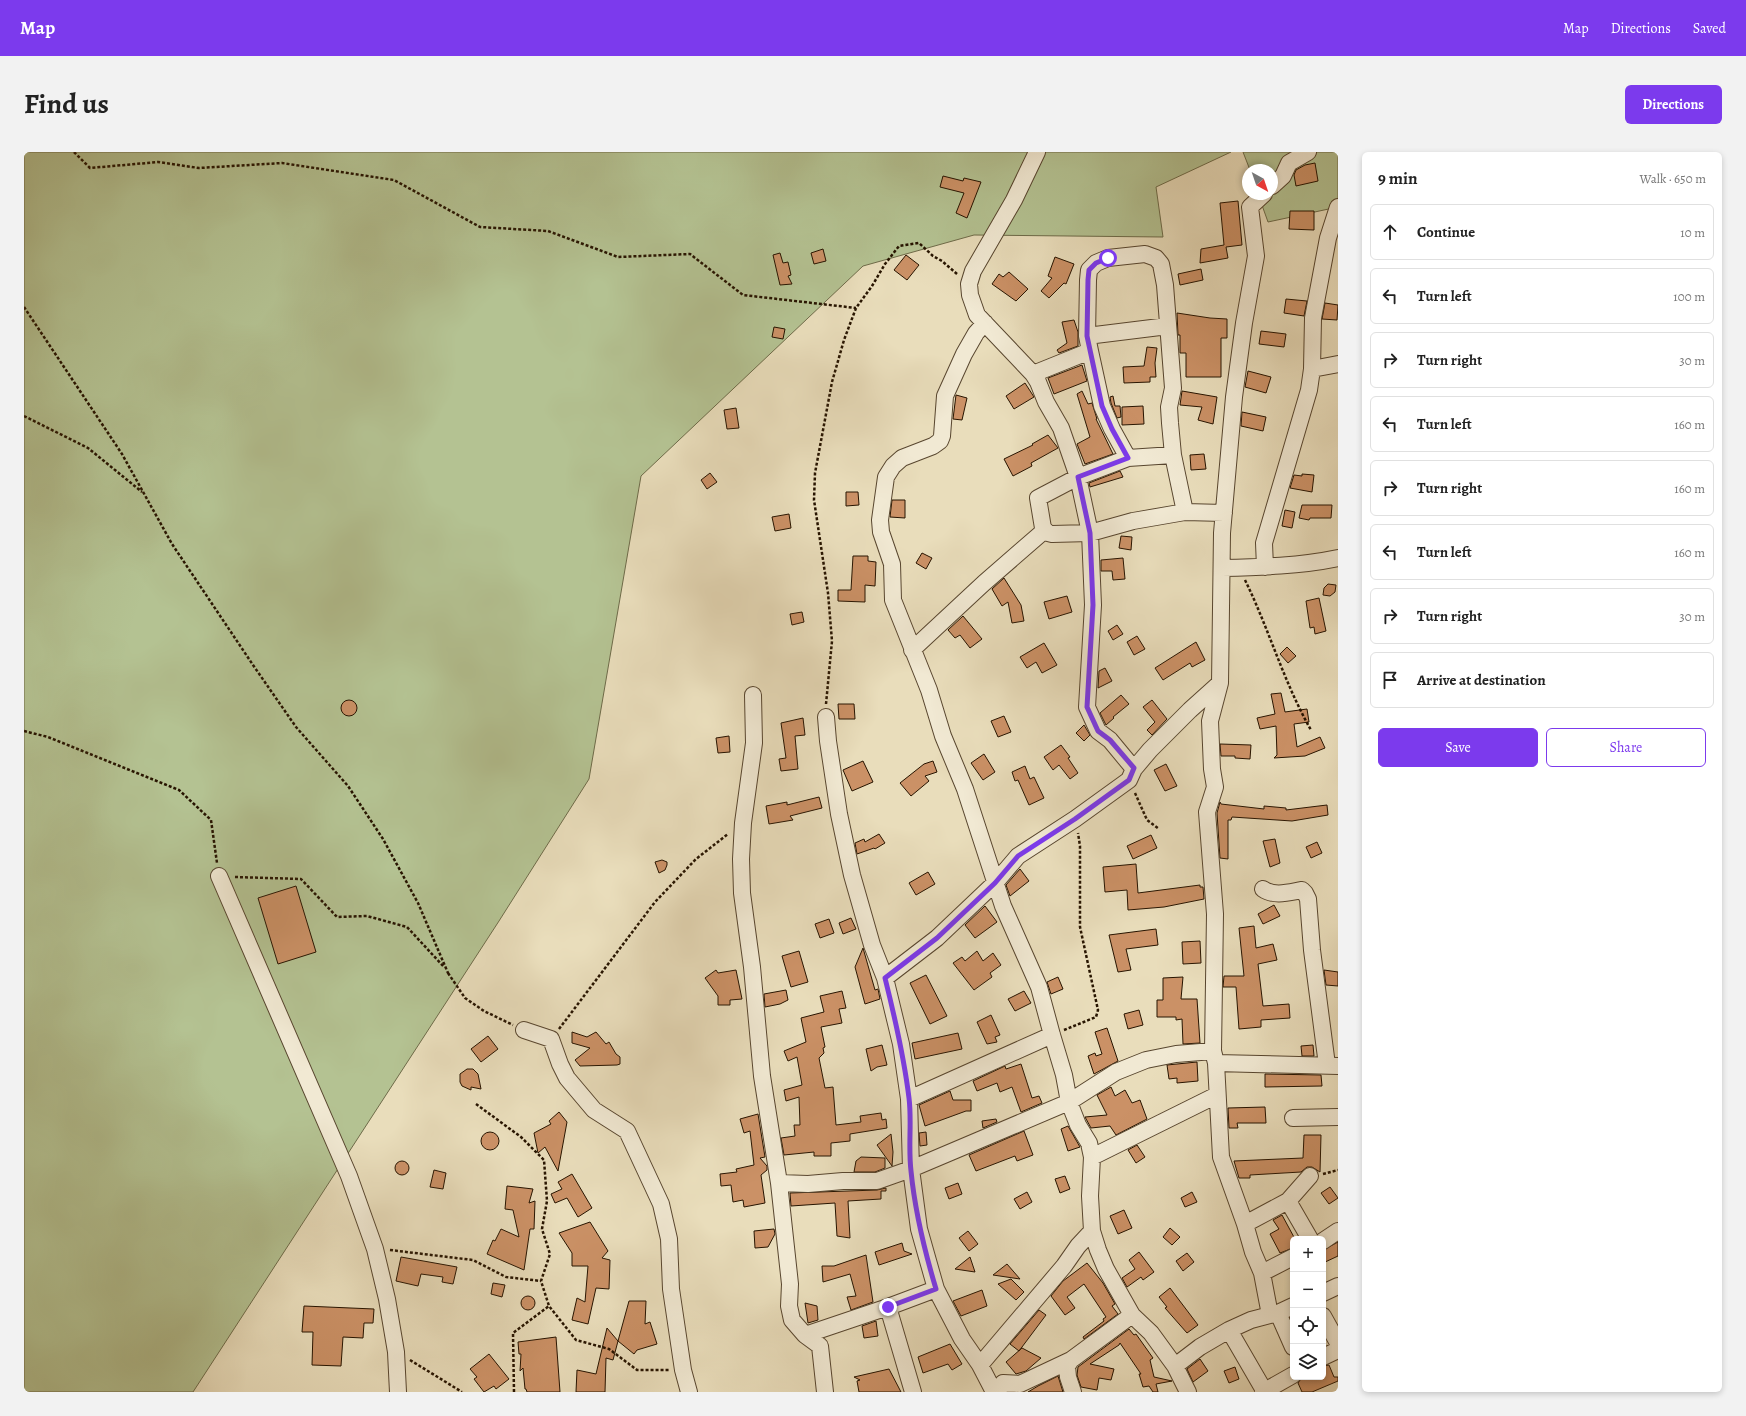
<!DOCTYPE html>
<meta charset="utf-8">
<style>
:root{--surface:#fff;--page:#f2f2f2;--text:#222;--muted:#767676;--line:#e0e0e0;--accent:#7c3aed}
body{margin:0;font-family:Alegreya,serif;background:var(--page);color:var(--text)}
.controls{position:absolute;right:12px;bottom:12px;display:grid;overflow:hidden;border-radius:6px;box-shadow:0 2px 6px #0003}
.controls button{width:36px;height:36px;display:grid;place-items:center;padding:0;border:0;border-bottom:1px solid var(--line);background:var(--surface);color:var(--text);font:20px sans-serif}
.compass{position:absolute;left:1218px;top:12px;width:36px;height:36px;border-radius:50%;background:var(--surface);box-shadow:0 2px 6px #0003;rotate:140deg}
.stop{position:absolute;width:12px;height:12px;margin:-9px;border:3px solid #7c3aed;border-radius:50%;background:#fff}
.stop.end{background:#7c3aed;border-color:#fff;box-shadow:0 1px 4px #0008}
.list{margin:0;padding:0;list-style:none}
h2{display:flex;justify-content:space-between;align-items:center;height:52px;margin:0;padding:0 16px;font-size:17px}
h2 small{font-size:13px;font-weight:400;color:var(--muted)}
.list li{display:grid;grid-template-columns:26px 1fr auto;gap:12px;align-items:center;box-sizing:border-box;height:56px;margin:0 8px 8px;padding:0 8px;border:1px solid var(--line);border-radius:6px}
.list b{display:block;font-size:15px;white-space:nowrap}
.list em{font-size:13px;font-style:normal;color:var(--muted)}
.actions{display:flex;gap:8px;padding:12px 16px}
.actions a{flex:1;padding:9px 0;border:1px solid var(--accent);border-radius:6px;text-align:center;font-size:14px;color:var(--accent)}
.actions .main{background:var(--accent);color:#fff}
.icon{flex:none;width:22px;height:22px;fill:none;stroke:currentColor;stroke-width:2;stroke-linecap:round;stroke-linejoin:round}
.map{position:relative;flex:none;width:1314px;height:1240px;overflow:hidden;border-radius:6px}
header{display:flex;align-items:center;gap:24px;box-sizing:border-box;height:56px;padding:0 20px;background:var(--accent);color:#fff}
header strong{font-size:19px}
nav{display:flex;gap:22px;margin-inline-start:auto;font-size:14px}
.intro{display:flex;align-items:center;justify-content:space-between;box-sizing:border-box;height:96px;padding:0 24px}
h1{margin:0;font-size:28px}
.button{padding:10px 18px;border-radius:6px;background:var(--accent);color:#fff;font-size:14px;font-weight:700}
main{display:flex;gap:24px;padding:0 24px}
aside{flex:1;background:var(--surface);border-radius:6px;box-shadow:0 2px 6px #0003}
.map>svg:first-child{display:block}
.green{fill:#b4c292;stroke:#6e6b49}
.building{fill:#cb9166;stroke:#271400}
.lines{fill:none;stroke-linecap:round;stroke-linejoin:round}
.minor-casing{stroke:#58462f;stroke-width:18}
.path{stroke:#271400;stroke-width:2.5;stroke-dasharray:3 2;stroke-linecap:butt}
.minor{stroke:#f1e9d3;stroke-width:16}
.route{stroke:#7c3aed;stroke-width:5}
</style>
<header>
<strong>Map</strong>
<nav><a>Map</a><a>Directions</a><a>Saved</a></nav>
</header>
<div class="intro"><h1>Find us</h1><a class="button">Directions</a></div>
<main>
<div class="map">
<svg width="1314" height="1240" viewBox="0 0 1314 1240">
<rect width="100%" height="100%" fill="#e9ddbb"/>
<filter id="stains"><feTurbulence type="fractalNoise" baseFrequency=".005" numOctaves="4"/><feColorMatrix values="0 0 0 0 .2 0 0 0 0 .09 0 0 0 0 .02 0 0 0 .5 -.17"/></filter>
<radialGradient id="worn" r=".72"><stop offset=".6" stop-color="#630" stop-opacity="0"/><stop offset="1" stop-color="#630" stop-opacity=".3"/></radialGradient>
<path class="green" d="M0,0H1207L1132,35L1139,85L950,83L839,114L617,324L565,627L475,769L169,1240H0Z
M1219,0H1314V55L1244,70L1234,42H1248V18H1226Z"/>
<path class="building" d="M1291,11L1294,29L1272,34L1270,23L1272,18L1281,13Z
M919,24L939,29L940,26L957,30L943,66L932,61L940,41L916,35Z
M1214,49L1218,93L1202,95L1204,106L1176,111L1177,97L1200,93L1196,51Z
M1266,59H1290V78L1265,77Z
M799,97L802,109L790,112L787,101Z
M756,101L759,111L764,110L767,123L764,124L768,132L756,133L749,103Z
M882,103L895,113L883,128L870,118Z
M1031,105L1050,112L1042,132L1040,131L1025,146L1017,139L1028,126L1024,124Z
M1177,117L1179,128L1156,133L1154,122Z
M985,120L1004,137L992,149L968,132L975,122L979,125Z
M1262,147L1283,149L1280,164L1260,161Z
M1301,151L1314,153L1313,168L1298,167Z
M1153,161L1186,166L1203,167V186H1197V225H1162V201H1156V183H1154Z
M1050,168L1054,180V194L1035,201L1033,198L1043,191L1038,170Z
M750,175L761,177L759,187L748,185Z
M1237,179L1262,182L1260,195L1235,192Z
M1123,195L1133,196L1131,211L1132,225H1126V230L1100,231L1099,215L1120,214Z
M1058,213L1063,229L1030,242L1024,226Z
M1224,219L1247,225L1242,241L1221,235Z
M1001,231L1010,245L990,257L982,244Z
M1058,239L1064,252L1068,251L1073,267H1072L1089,302L1061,312L1053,292L1066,285L1053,242Z
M1158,239L1193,245L1189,272L1174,268L1178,255L1156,253Z
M932,243L943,246L938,268L929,267Z
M1089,244L1091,254H1096L1097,265L1093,266L1087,251L1086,245Z
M1119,254L1120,272L1098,273V255Z
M712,256L715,276L703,277L700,258Z
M1218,260L1242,265L1239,279L1217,274Z
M1024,283L1034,296L1007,311L1008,314L989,324L980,307L1009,293L1008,292Z
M1180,302L1182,317L1167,318L1166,303Z
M1096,319L1099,325L1066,335L1065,331Z
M686,321L693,330L683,337L677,328Z
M1278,322L1290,323L1288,340L1266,336L1270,323L1278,324Z
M822,340H834L835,353L822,354Z
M868,348H881V366L866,365Z
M1278,353H1308L1307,366H1286L1285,368L1275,366Z
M1261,358L1271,360L1268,376L1258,374Z
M765,362L767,376L751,379L748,365Z
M1097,384L1108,385L1107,398L1095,396Z
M898,401L908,406L902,417L892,411Z
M829,404H844V409L852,410L851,434L841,433V450L814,449V438H827Z
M1099,406L1101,427L1089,428L1088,419H1077V408Z
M980,426L997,453L1000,469L988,471L984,450L978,454L968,437Z
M1304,432L1312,433L1311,440L1306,444L1299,443L1300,436Z
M1043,444L1048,460L1025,467L1020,450Z
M1295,446L1302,479L1291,482L1290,475L1286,476L1282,449Z
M778,460L780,470L768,473L766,462Z
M939,464L958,487L946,496L936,483L931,486L924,478Z
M1093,473L1099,482L1089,488L1084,479Z
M1113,484L1121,497L1110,503L1103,490Z
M1172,490L1181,508L1168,515L1166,511L1139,528L1131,516Z
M1020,491L1033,513L1018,521L1012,510L1003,516L996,505Z
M1263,495L1272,504L1264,511L1256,502Z
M1081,516L1088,529L1074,536L1075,519Z
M1257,541L1261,560L1283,557L1285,570L1270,572L1273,595L1296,585L1301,596L1281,604L1250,606L1253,603L1252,574L1236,577L1233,566L1251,562L1247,542Z
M1097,543L1105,552L1089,565L1090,566L1082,573L1076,561Z
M317 556a8 8 0 1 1 16 0a8 8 0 1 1-16 0Z
M1128,548L1143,567L1128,583L1123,578L1131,570L1119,555Z
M814,552H830L831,567H815Z
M980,564L987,580L974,585L967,569Z
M779,566L781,583L771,584L774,617L757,619L755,607L762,606L757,571Z
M1060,573L1066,583L1060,589L1052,581Z
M705,584L706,600L694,601L692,586Z
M1196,592L1227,593L1226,607L1211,606V604H1197Z
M1037,593L1046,605L1044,606L1054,621L1046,627L1035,613L1029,618L1020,605Z
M960,602L971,620L959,628L947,611Z
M839,609L849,630L828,639L819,618Z
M909,609L913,620L901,624L905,629L887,644L876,631L900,612Z
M1142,612L1153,634L1141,639L1130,618Z
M1001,614L1006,627L1010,625L1020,646L1005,653L994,628L991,629L988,620Z
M795,645L798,656L766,664L769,668L745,672L742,654L763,650V653Z
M1196,650L1197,652L1240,657V654L1262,656V658L1303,653L1304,663L1268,669L1208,665L1207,668H1204V707L1196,706L1193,661Z
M855,682L861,691L851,697L850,696L833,702L831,691L840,687L841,690Z
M1127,683L1133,696L1109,707L1103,694Z
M1251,687L1256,711L1246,715L1239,689Z
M1293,690L1298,701L1287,706L1282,695Z
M638,708L643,710V713L641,718L635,721L631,710Z
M1112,712L1114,741L1176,733V735H1179L1180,747L1140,755L1104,758L1103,738L1081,740L1079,715Z
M996,717L1005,729L986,744L982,733Z
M904,720L911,732L892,743L885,731Z
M272,734L292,800L254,812L234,746Z
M1250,753L1256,764L1239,772L1234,762Z
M961,754L973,770L951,786L941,773Z
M827,766L832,777L819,782L815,771Z
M805,767L810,781L796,786L791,772Z
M1230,774L1232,796L1249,792L1253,808L1234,812L1239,854L1265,852L1266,866L1237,868V875L1215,877L1212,835H1199L1200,824H1220L1215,776Z
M1132,777L1134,793L1102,797L1107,818L1094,820L1085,783Z
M1176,789L1177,811L1159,812L1158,790Z
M839,796L851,838L854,837L856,847L841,852L831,815Z
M775,799L784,830L767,835L758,804Z
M953,799L959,809L969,801L977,813L966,821L968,825L950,838L929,811L938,805L941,809Z
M692,818L694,821L712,818L718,847L706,848V853H694V844L681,826Z
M1300,818L1314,820V834L1302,833Z
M902,823L923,864L906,872L886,831Z
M1034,825L1039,837L1027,842L1023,830Z
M1159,825L1157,847H1173L1176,891L1159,892L1158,867L1152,868V865H1133V848H1139V826Z
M762,838L764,848L756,852L741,855L740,842Z
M818,839L822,856L815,857L818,871L797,875L801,895L799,896L800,901L795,906L801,936L809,935L812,973L837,970L836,964L857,961L858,968L862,967L863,976L826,982V989L807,991V1004H790V1000L760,1003L757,986L771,984L770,973H776L775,945L762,949L760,938L778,933L773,905L764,909L760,899L782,890L777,866L800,860L796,844Z
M1000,839L1007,851L991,859L984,847Z
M1115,858L1119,873L1104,877L1100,862Z
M967,863L976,883L971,885L973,890L963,892L953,870Z
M1083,876L1094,909L1070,922L1064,904L1071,901L1072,904L1078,902L1071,880Z
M548,880L563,885L572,880L582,892L585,890L592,902L596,905V912L593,913L556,914L551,908L566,896L548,891Z
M934,881L938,897L891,907L888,891Z
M464,884L474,897L457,910L447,897Z
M858,893L863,913L853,915L847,919L842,897Z
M1289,893L1290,904H1278L1277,894Z
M1173,910L1174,929L1153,931V926L1145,927L1143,913Z
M997,912L1008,946L1015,944L1018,951L997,960L988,935L976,940L973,931L953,939L949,929L981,914L982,917Z
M443,917H449L454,922L457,937L447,935V938L438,934L436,930V922Z
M1241,922L1297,923L1298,934L1241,935Z
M1087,935L1091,944L1101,938L1108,951L1116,948L1123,967L1092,983L1086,974L1067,976L1061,965L1083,963L1073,943Z
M926,939L929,948H947V959H942L901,974L895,953Z
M1241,955L1242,971H1213L1214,976H1205L1204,956Z
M535,960L543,970L534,1019L521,995L514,1001L510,981L527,972L525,969Z
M734,962L741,1005L736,1006L743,1014V1018L737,1023L741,1051L720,1055L719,1048L709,1050L707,1033L697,1034L696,1022L713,1020L712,1017L730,1013L726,979L720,981L716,967Z
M972,967L973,970L959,976L958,969Z
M1044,974L1056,995L1044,999L1037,977Z
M1000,979L1009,1003L993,1009L991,1004L952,1019L945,1003Z
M902,980L903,993L896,994L895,981Z
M457 989a9 9 0 1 1 18 0a9 9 0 1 1-18 0Z
M867,982L869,1000L868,1014L853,993Z
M1280,983H1297L1296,1020L1288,1015H1283L1277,1020L1226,1023V1026H1215L1210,1009L1279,1006Z
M1113,993L1121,1005L1112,1011L1104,998Z
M837,1005L861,1006V1016L851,1020H830L832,1009Z
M371 1016a7 7 0 1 1 14 0a7 7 0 1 1-14 0Z
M410,1018L422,1021L419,1037L406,1035Z
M548,1022L568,1056L554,1065L543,1046L531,1051L527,1042L538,1037L534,1030Z
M1041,1024L1046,1037L1036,1041L1031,1027Z
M934,1031L938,1042L925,1047L921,1036Z
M483,1034L509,1037L505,1051L511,1049L510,1077H506L500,1118L463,1102L469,1088L471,1089L477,1077L495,1085L489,1058L481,1057Z
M1306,1035L1314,1046L1305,1052L1297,1041Z
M862,1036V1039H857V1047L824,1049L826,1086L813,1084L811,1051L767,1054L766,1041L853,1038Z
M1003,1040L1008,1050L996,1057L990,1047Z
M1168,1040L1173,1050L1161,1055L1157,1046Z
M1100,1058L1108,1076L1094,1082L1086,1064Z
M1258,1063L1271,1087H1269V1096L1256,1101L1246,1082L1255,1077L1249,1068Z
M566,1070L584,1099L578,1106L586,1108L585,1137L572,1136L564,1172L548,1168L553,1146L561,1150L564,1114H548V1101L535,1081Z
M1146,1076L1156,1085L1148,1093L1139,1085Z
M750,1077L751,1082L744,1095L731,1096L730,1079Z
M944,1079L954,1092L945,1099L935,1086Z
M1314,1090V1104L1299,1111V1098Z
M878,1091L880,1099L888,1102L855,1113L851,1100Z
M1115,1100L1130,1120L1119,1128L1117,1125L1103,1135L1098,1126L1111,1117L1105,1108Z
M1163,1101L1170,1110L1159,1119L1152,1109Z
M842,1103L849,1150L827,1158L823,1145L832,1144L826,1122L799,1130L798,1114H810Z
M377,1105L433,1115L429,1132L418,1130L419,1125L397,1122L394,1134L372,1129Z
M946,1105L951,1120L931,1117Z
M1063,1111L1079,1131L1091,1152L1088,1154L1094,1162L1060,1187L1059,1185L1080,1169L1079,1167L1082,1165L1060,1132L1043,1145L1051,1156L1041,1163L1027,1144L1039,1129Z
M983,1112L996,1127L969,1123Z
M987,1127L1000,1140L992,1148L974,1132Z
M469,1131L481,1133L478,1145L467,1142Z
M1146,1136L1174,1173L1163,1181L1141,1156L1143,1155L1135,1145Z
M958,1138L963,1154L937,1164L929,1149Z
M497 1151a7 7 0 1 1 14 0a7 7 0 1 1-14 0Z
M605,1149H622L621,1172L626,1170L633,1192L613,1198L610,1202L594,1189L589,1208L582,1206L581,1240H552L553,1218L572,1222L583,1176L594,1189Z
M781,1151L793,1154L794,1168L784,1171Z
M280,1154L350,1157L349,1171H340L339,1186L319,1185L317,1214L288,1213L289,1180H278Z
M1015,1158L1022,1163L995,1199L986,1192Z
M852,1169L854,1184L840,1186L838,1174Z
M1105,1177L1110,1183L1112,1182L1129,1206L1126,1208L1130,1225L1148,1229L1132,1232L1134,1240H1129L1125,1234L1119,1235L1115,1222H1117L1096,1191L1095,1193L1066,1212L1090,1217L1087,1228L1075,1226L1073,1238L1057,1235L1053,1223L1054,1215Z
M532,1185L536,1240H503L502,1237H501L499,1216L496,1219L497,1202H495L494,1190Z
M926,1192L938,1212L928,1218L924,1212L899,1221L894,1205Z
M998,1196L1017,1206L1002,1219L992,1222L982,1210Z
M465,1202L485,1227L472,1237L470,1234L460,1240L450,1227L453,1225L446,1217Z
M1176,1207L1184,1219L1169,1230L1163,1217Z
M1305,1213L1310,1225H1314V1229L1288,1240H1278L1274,1231L1278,1225H1299V1214Z
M1211,1215L1215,1227L1205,1231L1200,1219Z
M865,1217L877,1240H835L833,1229L836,1228L830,1225Z
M1034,1224L1039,1240H1004L1014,1234Z"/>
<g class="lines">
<defs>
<path id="minor" d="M1013,0L990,48L949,119L945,132L946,143L953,163L1009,222L1014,230L1022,250L1037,276L1054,325L1066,381L1069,453L1063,555L1074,579L1086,588L1110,617
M1248,34L1259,24L1265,11L1284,0
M1240,42L1226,55L1232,104L1220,171L1210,245L1198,381L1196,531L1186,569L1188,617L1191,635L1183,660L1191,762L1189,899L1192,911L1197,1005L1221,1072L1229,1100L1238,1121L1246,1163
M961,171L952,181L940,202L921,244L918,284L916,289L909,294L878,306L869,314L862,325L856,368L857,380L868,412L869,448L905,538L919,584L941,637L979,754L1015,835L1028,883L1040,923L1045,950L1054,973L1065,991L1068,1005L1066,1044L1068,1079L1074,1098L1082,1117L1108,1163L1127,1181L1151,1214L1164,1240
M1063,184L1144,174
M1288,217L1314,212
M1009,222L1066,199
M1149,303L1104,306L1088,277L1078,254L1066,199L1063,184L1064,128L1065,118L1072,111L1084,106L1121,102L1132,106L1137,112L1141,133L1149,236L1145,255L1146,271L1149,303L1161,360
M1104,306L1054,325L1014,346L1019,376L1024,381L1028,382L1066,381L1109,369L1161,360L1200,361
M1241,415L1240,391L1285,238L1288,217L1289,166L1304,86L1314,55
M1198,416C1237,415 1276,414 1314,406
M888,498L960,431L1021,378
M729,543L730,591L719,671L717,707L718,741L728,815L738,924L755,1031L766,1132L765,1154L768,1168L781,1183
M802,565L804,589L815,662L828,723L848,793L861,826L877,892L885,947L887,1017L895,1077L912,1137L938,1187L956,1213L970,1240
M195,724L325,1024L351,1097L363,1147L372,1200L374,1240
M1239,737C1250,745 1266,740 1278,738L1281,741L1284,747L1288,798L1303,913
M861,826L913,786L971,731L994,704L1051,667L1105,628L1110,617L1126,598L1166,558L1196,531
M500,878L527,887L536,912L543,926L570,958L603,979L637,1052L645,1087L647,1137L659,1218L665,1240
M1192,911L1314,914
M885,947L1028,883
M1269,966L1314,965
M1068,1005L1193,943
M755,1031L784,1032L819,1029H853L887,1017L1045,950L1092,920L1122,908L1152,902L1189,899
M1264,1049L1286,1087
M1221,1072L1264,1049L1286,1024
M1299,1089L1314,1079
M1238,1121L1269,1105
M1299,1141L1314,1134
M864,1155L889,1240
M1254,1161L1269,1195
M1299,1164L1314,1191
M1205,1178L1241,1240
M1299,1205L1314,1198
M956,1213L1040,1114L1054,1094L1068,1079
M1151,1214L1176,1195L1205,1178L1227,1168L1254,1161L1269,1154
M801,1240L796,1194L781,1183L864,1155L912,1137
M973,1240L979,1231L996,1232L1047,1208
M1049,1240L1044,1225L1043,1214L1047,1208L1108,1163
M1239,1240L1269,1223"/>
</defs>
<use href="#minor" class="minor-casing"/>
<path class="path" d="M50,0L66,16L134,10L175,16L258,11L370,28L456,75L524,79L594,105L666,102L719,143L832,156
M0,155L98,302L148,392L229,513L272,575L324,634L359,687L394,751L424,821
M0,264L64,296L118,340
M1221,428C1245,477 1260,531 1287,578
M802,552L808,489L804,441L790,348L791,321L808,230L820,188L832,156L848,134L861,112L875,94L895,91L909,104L918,109L933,122
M0,579L24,585L155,638L187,668L193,711
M1111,641L1123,668L1135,677
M211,725L277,727L313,765L343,764L383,775L420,815
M424,821L441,846L460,859L489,873
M535,877L631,750L672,707L704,682
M1040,878L1072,865L1074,858L1056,775V694L1054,681
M452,952L497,985L520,1008L523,1049L518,1077L526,1102L517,1129L525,1154L552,1188L585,1197L613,1218H646
M1299,1022L1314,1018
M366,1098L449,1108L482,1125L517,1129
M386,1208L438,1240
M490,1240L489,1181L525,1154"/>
<use href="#minor" class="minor"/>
</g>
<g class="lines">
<path class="route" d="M864,1155L912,1137C900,1097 891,1060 887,1019C884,994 888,970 885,946C880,905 871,866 861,826L913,786L971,731L994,704L1051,667L1105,628L1110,616L1086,588L1074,579L1063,555L1069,453L1066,381L1054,325L1104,306L1088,277L1078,254L1063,184L1064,128L1065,118L1072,111L1084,106"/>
</g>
<rect width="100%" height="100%" filter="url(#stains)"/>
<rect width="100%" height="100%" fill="url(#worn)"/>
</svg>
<div class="controls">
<button>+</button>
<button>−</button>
<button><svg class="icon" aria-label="locate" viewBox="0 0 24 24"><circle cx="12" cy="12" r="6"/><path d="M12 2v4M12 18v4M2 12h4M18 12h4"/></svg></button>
<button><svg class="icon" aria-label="layers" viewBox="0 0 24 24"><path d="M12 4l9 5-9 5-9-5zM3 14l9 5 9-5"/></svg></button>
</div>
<svg class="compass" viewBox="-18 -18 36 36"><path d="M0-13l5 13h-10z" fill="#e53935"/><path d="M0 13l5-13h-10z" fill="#767676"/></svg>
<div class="stop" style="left:1084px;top:106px"></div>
<div class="stop end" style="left:864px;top:1155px"></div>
</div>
<aside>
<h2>9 min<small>Walk · 650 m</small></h2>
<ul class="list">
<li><svg class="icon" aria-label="ahead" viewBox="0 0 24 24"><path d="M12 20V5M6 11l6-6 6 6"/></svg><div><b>Continue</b></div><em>10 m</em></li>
<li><svg class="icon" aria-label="left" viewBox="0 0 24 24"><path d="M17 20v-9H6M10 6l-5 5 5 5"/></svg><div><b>Turn left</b></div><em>100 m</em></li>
<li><svg class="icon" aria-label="right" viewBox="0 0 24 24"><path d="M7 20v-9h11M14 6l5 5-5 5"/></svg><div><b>Turn right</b></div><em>30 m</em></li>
<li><svg class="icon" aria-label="left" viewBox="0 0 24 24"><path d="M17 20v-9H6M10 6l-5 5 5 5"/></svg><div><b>Turn left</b></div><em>160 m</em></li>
<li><svg class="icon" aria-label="right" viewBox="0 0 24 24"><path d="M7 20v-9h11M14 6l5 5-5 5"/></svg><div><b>Turn right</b></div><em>160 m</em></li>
<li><svg class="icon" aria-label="left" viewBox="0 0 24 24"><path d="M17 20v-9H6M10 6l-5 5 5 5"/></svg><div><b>Turn left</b></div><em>160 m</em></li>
<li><svg class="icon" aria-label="right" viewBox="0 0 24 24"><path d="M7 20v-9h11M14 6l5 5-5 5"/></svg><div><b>Turn right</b></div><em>30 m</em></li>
<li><svg class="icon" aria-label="arrive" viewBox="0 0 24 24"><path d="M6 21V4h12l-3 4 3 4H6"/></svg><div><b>Arrive at destination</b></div></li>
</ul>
<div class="actions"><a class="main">Save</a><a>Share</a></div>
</aside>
</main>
